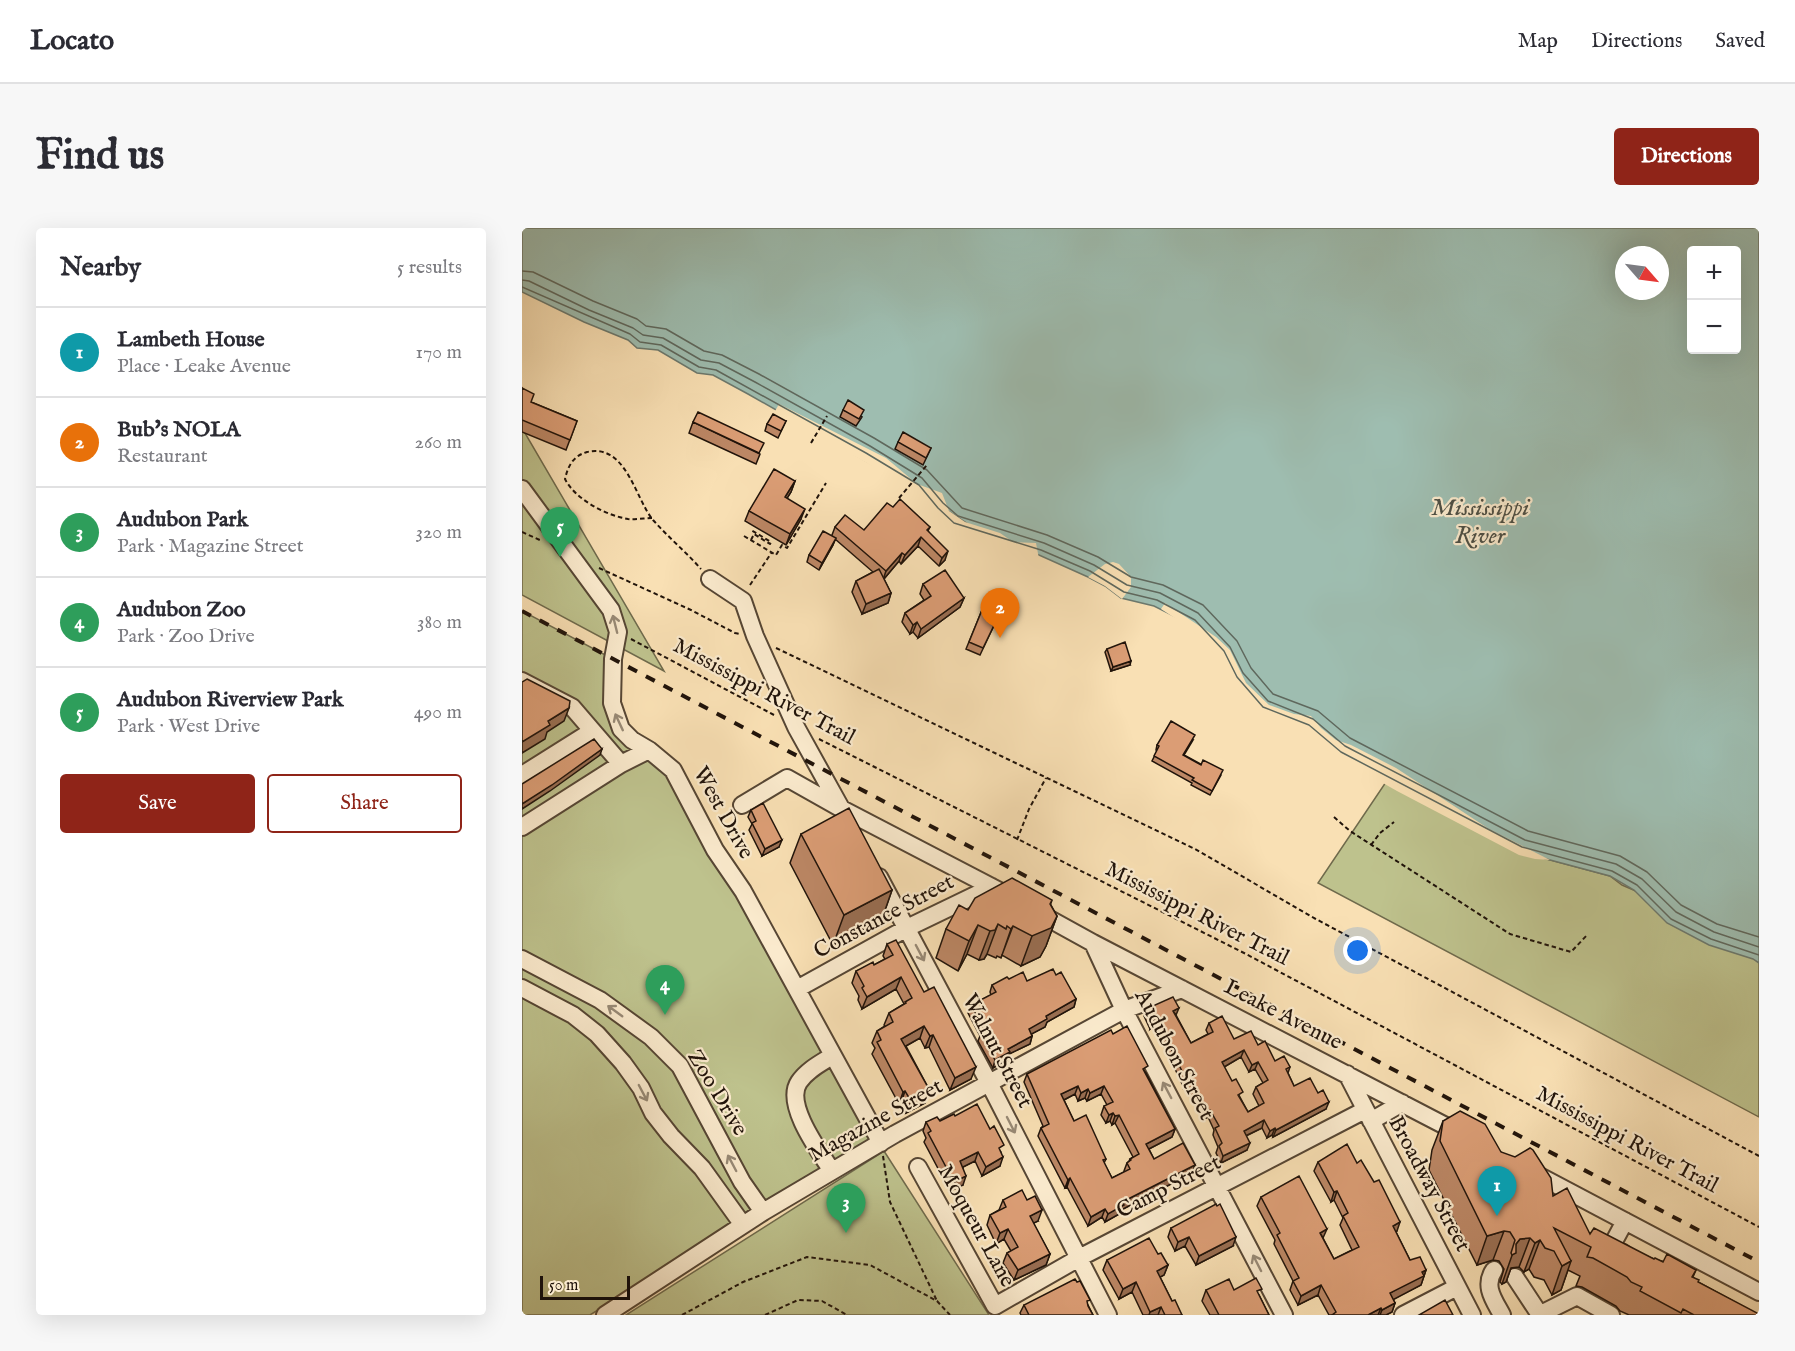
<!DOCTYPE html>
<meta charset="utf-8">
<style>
:root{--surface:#fff;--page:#f7f7f7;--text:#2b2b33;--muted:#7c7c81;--line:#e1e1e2;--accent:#8f2418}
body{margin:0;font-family:"IM FELL English",serif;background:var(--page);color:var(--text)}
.controls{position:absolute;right:18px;top:18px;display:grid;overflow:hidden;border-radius:6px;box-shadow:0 6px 24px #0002}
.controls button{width:54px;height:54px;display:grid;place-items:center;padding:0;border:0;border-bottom:2px solid var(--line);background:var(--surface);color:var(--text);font:30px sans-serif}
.compass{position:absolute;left:1093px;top:18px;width:54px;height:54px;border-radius:50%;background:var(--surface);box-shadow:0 6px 24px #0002;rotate:118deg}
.scale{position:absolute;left:18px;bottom:15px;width:90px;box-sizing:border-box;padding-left:6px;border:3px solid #20130a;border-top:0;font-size:16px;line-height:21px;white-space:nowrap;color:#20130a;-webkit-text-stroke:4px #fbebce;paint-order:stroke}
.you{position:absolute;left:836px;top:723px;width:21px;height:21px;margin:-15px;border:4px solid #fff;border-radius:50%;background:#1a73e8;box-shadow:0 0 0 9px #1a73e833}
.badge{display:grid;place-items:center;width:39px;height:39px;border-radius:50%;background:var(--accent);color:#fff;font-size:20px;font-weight:700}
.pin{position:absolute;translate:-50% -50px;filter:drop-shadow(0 2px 3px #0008)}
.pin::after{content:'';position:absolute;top:32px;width:21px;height:18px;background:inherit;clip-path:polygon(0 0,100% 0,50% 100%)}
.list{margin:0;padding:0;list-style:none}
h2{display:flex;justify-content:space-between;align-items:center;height:78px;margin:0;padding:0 24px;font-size:26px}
h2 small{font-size:20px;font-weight:400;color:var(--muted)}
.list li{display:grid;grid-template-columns:39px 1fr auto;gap:18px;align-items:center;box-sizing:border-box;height:90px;padding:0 24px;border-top:2px solid var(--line)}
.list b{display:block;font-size:22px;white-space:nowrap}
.list p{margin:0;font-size:20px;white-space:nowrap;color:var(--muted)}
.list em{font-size:20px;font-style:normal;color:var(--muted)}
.actions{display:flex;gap:12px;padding:18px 24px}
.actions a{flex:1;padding:14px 0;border:2px solid var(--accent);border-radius:6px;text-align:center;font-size:21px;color:var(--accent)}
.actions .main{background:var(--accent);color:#fff}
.map{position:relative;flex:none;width:1237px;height:1087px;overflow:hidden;border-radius:6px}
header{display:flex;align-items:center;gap:36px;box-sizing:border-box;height:84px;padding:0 30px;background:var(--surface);border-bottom:2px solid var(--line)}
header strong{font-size:28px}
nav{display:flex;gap:33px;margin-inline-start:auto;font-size:21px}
.intro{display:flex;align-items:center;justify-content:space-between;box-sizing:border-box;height:144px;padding:0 36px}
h1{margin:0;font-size:42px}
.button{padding:15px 27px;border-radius:6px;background:var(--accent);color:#fff;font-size:21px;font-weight:700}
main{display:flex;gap:36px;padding:0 36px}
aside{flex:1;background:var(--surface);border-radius:6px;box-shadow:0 6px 24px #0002}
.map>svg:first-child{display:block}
.green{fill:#bec28d;stroke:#6f6a4c;stroke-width:1.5}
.water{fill:#9ebdb0;stroke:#6c796e;stroke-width:1.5;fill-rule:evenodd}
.pier{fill:#f9e0b4}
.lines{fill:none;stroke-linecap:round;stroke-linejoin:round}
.shore{stroke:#5f685d;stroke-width:1.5}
.minor-casing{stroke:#564634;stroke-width:20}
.path{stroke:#20130a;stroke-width:2;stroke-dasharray:4.5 3;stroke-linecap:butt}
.minor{stroke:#fbebce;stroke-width:16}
.rail{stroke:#20130a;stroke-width:4;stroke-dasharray:10 10;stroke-linecap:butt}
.wall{fill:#bc8765;stroke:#20130a;stroke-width:1.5;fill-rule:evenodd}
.shaded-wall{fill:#996e52;stroke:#20130a;stroke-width:1.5}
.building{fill:#db9d75;stroke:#20130a;stroke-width:1.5;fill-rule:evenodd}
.oneway{stroke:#988a76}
.labels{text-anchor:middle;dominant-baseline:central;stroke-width:4.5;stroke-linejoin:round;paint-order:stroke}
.street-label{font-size:22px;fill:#20130a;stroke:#fbebce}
.water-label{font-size:24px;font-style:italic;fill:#4c4e44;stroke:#fbebce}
</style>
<header>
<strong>Locato</strong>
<nav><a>Map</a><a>Directions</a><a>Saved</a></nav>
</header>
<div class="intro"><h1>Find us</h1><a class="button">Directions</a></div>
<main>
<aside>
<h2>Nearby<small>5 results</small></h2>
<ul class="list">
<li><span class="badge" style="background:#0f9aa8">1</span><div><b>Lambeth House</b><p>Place · Leake Avenue</p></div><em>170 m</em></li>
<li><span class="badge" style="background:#e8710a">2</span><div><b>Bub's NOLA</b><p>Restaurant</p></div><em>260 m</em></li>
<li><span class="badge" style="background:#2e9e5b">3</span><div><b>Audubon Park</b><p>Park · Magazine Street</p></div><em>320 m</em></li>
<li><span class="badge" style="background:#2e9e5b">4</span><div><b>Audubon Zoo</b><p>Park · Zoo Drive</p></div><em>380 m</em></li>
<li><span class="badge" style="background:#2e9e5b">5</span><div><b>Audubon Riverview Park</b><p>Park · West Drive</p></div><em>490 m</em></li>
</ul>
<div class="actions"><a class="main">Save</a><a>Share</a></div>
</aside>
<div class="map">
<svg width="1237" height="1087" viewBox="0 0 1237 1087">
<rect width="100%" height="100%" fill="#f9e0b4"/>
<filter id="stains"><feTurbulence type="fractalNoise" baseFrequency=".00333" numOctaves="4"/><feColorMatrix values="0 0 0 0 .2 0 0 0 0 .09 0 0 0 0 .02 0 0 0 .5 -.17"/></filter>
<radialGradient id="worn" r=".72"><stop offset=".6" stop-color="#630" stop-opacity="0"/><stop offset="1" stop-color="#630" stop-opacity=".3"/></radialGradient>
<path class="green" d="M0,200L142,443L0,367Z
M0,383L91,431L99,501L151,542L350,911L68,1087H0Z
M864,554L998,624L1088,648L1100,657L1237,716V889L796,655Z
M362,923L467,1087H104Z"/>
<path class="water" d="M0,0H1237V735L1231,731L1187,717L1145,695L1112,662L1088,648L998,624L784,502L738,485L697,427L670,397L632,378L599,370L583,358L566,349L517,327L473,314L393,261L226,166L191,147L175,145L136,122L115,120L106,112L62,94L0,64ZM1170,22H1214V122H1170ZM1102,27H1138V63H1102Z"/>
<path class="pier" d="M257,176L364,230L395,256L420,265L427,283L443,294L478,305L491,314L514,315L517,331L502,325L442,307L424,299L410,287L391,264L343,234L252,185Z
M591,334L597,336L609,349V359L600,371L583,358L566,349L583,336Z
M643,375L694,409L708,422L724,455L747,477L772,486L789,488L799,500L814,512L829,517L874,540L967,601L1028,632L1013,631L997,627L875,563L815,529L781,504L736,486L707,454L695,429L668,400L639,381Z"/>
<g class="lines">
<path class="shore" d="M0,43L11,44L71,73L115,91L124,98L144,101L182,123L200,127L237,146L352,210L405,242L440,280L525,307L576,329L609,349L641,357L681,377L715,413L729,440L751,466L796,483L828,510L1006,603L1098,628L1125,644L1159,677L1195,696L1237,709
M0,52L7,53L67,82L111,100L121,107L141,110L179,132L197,135L233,154L348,218L400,250L421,275L436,288L522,315L572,337L605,357L638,365L676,385L708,419L721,445L746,473L791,491L823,518L1003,612L1094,636L1120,651L1154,684L1192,704L1237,719
M0,59L108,106L118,114L139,117L177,139L194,142L344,225L397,257L416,280L432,295L519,322L568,343L602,364L635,372L673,392L702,423L715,449L741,479L787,497L819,524L1000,619L1090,643L1115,657L1149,691L1189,711L1237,727"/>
<defs>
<path id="minor" d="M0,261L89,382L96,404L91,431L90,475L99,501L110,512L127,522L151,542L193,622L221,663L359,915
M188,351L221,373L233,408L274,499L320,582
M0,453L50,479L99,536
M0,547L70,503
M220,577L265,550L320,581L491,670
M0,599L99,536L127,522
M357,649L467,855L586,1087
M513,683L571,715L939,906
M571,715L602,782L762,1087
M0,731L78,772L129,809L158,838L220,954L241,984
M0,760L51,787L75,806L101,835L119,860L131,885L149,908L180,940L221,997
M275,761L385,700L470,659
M825,846L950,1087
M849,893L880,875
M396,939L473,1078L557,1030L843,882
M310,943C297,923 262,876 277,854C285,842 299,835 310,828
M1010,944L1237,1064
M1101,1025L1089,1019L1103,993
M972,1042C961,1058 972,1072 980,1087
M993,1049L1018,1087
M83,1087L241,984L373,906L602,782L660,761
M881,1087L935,1059
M1017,1087L1055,1068L1089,1087"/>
</defs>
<use href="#minor" class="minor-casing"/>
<path class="path" d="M289,215L305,188
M377,270L405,237
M130,290C122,290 113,292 106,291C83,287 53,271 43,251C46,238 51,228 65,224C104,215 113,270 131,292C146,309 164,324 179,341
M0,304L20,313
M222,308L254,327L260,317L265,320L304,255
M229,312L232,306L248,316L249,314L229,302
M77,340L169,382L213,405L218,406
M228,357L250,324
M109,411L252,487
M254,420L673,621L792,690L1237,928
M297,511L724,726L1237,999
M812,589L828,603L988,706L1049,724L1066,706
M495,612L507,581L524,550
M849,617L858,605L872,594
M361,928L368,974L415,1073
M160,1087L221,1054L285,1029L348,1037L415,1073L428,1087
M243,1087L276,1072L300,1073L325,1087"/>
<use href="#minor" class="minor"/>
<path class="rail" d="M0,383L1237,1034"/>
</g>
<path class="wall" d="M0,160L9,174L55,193L44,222L0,204Z
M321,182L340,189L334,198L318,189Z
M264,193L256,210L243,203L245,196Z
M171,194L238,226L234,236L167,205Z
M376,214L409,220L401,237L373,221Z
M273,253L269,264L265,270L279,291L264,317L223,293L227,283Z
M371,279L408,299L406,303L423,332L417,338L396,318L379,336L377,333L362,351L369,365L366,375L340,386L330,364L334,353L351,344L313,311L311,317L297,342L285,334L287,327L310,307L313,299L342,302Z
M401,356L442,370L438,379L396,410L391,404L388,406L380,394L383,385L402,372L398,366Z
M460,382L476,389L458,427L444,421Z
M585,421L608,437L589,443L583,424Z
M671,512L662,527L699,547L688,567L669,557L670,555L630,533L635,523L634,522L635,517Z
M229,582L257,619L240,628L227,602L230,596L226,589Z
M279,606L370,662L360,691L311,717L268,635Z
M529,677L535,688L524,718L518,729L499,738L480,727L479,730L475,728L474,730L465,726L462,731L457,732L445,726L436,743L414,730L424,701L446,682Z
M365,716L449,851L428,862L407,819L403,820L398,810L384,818L408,863L403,875L384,885L379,875L377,876L350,826L353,820L350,815L355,803L363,798L362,797L367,785L382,776L374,761L340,781L336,772L337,768L330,755L334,743L352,737L363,731L361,728Z
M534,747L554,771L552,779L525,794L523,799L509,806L510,808L508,816L487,826L485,832L471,840L456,813L458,808L446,785L449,777L469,767L468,764L470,757L487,751L505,753Z
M624,781L654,787L669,815L686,806L684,802L687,795L712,811L736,817L753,833L768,839L766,845L772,858L804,881L751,909L750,907L745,910L740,900L724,908L725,922L699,935L694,925L696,919L691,907L692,902L686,889L682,891L664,859L662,860L644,822L630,799L628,801L622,788ZM719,829L727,844L733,841L741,855L734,859L731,866L737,878L726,884L702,839Z
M591,806L624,845L653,901L650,909L627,921L632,931L670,945L601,981L599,985L583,994L580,989L566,998L545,959L543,960L516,908L519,900L521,898L502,854L505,846ZM553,866L556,873L563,870L565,873L579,866L585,877L582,878L579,887L584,895L588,893L590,897L593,895L611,929L608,931L607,933L605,935L602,943V944L590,950L582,935L584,931L552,893L542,872Z
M433,888L479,924L478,938L460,948L453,933L441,939V957L428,963L402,914L404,910L401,903L404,894L418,893Z
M921,893L979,924L1031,968L1068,1006L1132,1031L1174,1042L1171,1049L1176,1054L1237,1087H1107L1098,1083L1094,1078L1060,1059L1054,1058L1058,1048L1046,1042L1039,1062L1030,1067L1022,1052L1012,1049L1007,1041L1002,1044L997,1039L989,1040L984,1054L980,1056L978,1054L982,1041L977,1033L971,1032L955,1037L907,942L910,922Z
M796,934L835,935L875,1003L874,1004L888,1032L904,1042L899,1057L871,1071L873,1075L870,1084L864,1087H807L796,1067L776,1077L768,1062L771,1053L752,1016L753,1012L735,978L739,969L801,1010L812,1031L830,1022L818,997L821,990L812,972L809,974L792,943Z
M481,972L516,993L511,995L528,1026L524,1037L492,1052L481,1035L485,1025L489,1023L482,1011L474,1016L465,997L468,987L477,982Z
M649,1000L711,1018L674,1037L663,1018L653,1023L646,1009Z
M636,1026L646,1037L642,1047L638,1049L650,1073L660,1087H621L610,1064L597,1071L581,1042L585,1032Z
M684,1062H712L737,1067L747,1087H688L680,1073Z
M502,1077H566L571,1087H499L498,1085Z"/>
<path class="shaded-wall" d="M273,253L269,264L259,280L263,269Z
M283,281L279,291L264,317L268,306Z
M399,309L396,318L379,336L383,327Z
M314,310L311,317L297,342L300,335Z
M426,323L423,332L417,338L420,330Z
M380,325L377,333L361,352L364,343Z
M369,365L366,375L340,386L344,376Z
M442,370L438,379L396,410L399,401Z
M395,394L391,404L388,406L391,397Z
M609,433L608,437L589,443L591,439Z
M47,480L42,493L25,504L23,511L0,525V514L26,493Z
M80,521L78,527L28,563L0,581V576Z
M260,612L257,619L240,628L243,621Z
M370,662L360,691L311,717L322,687Z
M530,672L520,702L535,688L524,718L518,729L499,738L510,708Z
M476,696L465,726L462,731L457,732L468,703Z
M456,697L445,726L436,743L447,713Z
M491,698L480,727L479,730L489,701Z
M379,749L374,761L340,781L345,769Z
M554,771L552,779L525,794L523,799L504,809L507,801L524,788Z
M657,780L654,787L651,783Z
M633,792L630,799L628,801L630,793Z
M402,798L398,810L375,823L379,811Z
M411,807L407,819L403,820L408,808Z
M510,808L508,816L487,826L485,832L471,840L473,832L486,821Z
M722,822L719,829L697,842L700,834Z
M736,834L733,841L727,844L730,837Z
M454,839L449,851L428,862L433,850Z
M667,852L664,859L662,860L665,853Z
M556,858L553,866L536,875L539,866Z
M582,858L579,866L565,873L568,865Z
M566,861L563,870L556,873L559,865Z
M383,863L379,875L377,876L381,864Z
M408,863L403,875L384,885L389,873Z
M807,874L804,881L751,909L754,902Z
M688,882L686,889L682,891L685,884Z
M591,885L588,893L584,895L587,887Z
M597,887L593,895L590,897L593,888Z
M742,892L740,900L719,910L722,903Z
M753,900L750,907L745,910L748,903Z
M653,901L650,909L621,924L624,916Z
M728,915L725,922L699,935L701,928Z
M456,924L453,933L435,942L438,933Z
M481,929L478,938L460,948L464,939Z
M673,937L670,945L601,981L599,985L583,994L586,986L600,974Z
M444,948L441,957L428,963L432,954Z
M548,950L545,959L543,960L546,952Z
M815,963L812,972L809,974L812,964Z
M583,981L580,989L566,998L569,989Z
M520,982L516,993L504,999L508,988Z
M878,994L875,1003L867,1007L871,998Z
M486,1001L482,1011L474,1016L478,1005Z
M805,1001L801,1010L798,1005Z
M982,1003L971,1032L955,1037L965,1008Z
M667,1009L663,1018L653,1023L656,1014Z
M714,1009L711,1018L674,1037L677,1028Z
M1008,1010L997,1039L989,1040L984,1054L980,1056L994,1016L998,1011Z
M1018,1012L1007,1041L1002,1044L1013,1015Z
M528,1026L524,1037L492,1052L496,1042Z
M1049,1033L1039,1062L1030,1067L1040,1038Z
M646,1037L642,1047L631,1053L635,1043Z
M904,1042L899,1057L865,1075L868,1065Z
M614,1054L610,1064L597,1071L601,1061Z
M799,1057L796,1067L776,1077L779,1068Z
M873,1075L870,1084L864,1087H858L860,1082Z
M639,1079L636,1087H627L628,1084Z
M859,1080L856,1087H846Z"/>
<path class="building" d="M0,160L12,166L9,174L55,193L48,212L0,192Z
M326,172L342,182L337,191L321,182Z
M176,184L242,215L237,225L171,194Z
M251,186L264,193L259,203L245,196Z
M381,204L409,220L404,230L376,214Z
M252,241L273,253L263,269L283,281L268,306L227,283Z
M378,271L408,299L405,302L426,323L420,330L399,309L383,327L380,325L364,343L313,299L323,287L342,302L365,275L371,279Z
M301,303L314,310L300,335L287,327Z
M357,341L369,365L344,376L334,353Z
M423,342L442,370L399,401L395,394L391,397L383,385L409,368L401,356Z
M460,382L476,389L461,420L447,414Z
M603,414L609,433L591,439L585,421Z
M5,451L48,473L47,480L26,493L28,497L0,514V454Z
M649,493L673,507L661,527L679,537L681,532L701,542L690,563L670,552L672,550L632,528L637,518L635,517Z
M72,511L80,521L30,557L0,576V556Z
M241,575L260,612L243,621L230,595L234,593L229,582Z
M327,580L370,662L322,687L279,606Z
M490,650L530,672L528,676L535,688L529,700L510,708L491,698L489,701L485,698L484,701L476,696L473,702L468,703L456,697L447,713L424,701L437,677L446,682L453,670Z
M374,712L402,764L412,759L454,839L433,850L411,807L408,808L402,798L379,811L408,863L389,873L383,863L381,864L355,814L359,812L355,803L371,794L367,785L384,775L383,774L390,770L379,749L345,769L340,760L342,758L334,743L351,734L352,737L371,727L365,716Z
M531,741L534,747L539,744L554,771L524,788L525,791L507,801L510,808L486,821L488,824L473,832L459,805L463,803L449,777L474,764L470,757L485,749L487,751L501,744L505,753Z
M651,769L657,780L651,783L669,815L691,804L687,795L700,788L712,811L729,803L736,817L743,813L753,833L762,828L768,839L764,841L772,858L788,850L796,865L801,862L807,874L754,902L753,900L748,903L742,892L722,903L728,915L701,928L697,918L700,915L693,900L697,898L688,882L685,884L667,852L665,853L646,815L633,792L630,793L624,781ZM722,822L730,837L736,834L746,852L734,859L742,875L726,884L716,867L721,864L714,851L710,853L700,834Z
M605,798L626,838L621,841L653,901L624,916L632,931L661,915L673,937L600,974L602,977L586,986L583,981L569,989L548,950L546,952L519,900L527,896L505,846L589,802L591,806ZM556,858L559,865L566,861L568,865L582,858L591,874L582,878L587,887L591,885L593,888L597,887L617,926L608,931L609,932L605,935L608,941L590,950L581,932L584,931L564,887L552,893L539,866Z
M455,876L468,901L472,898L482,917L477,920L481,929L464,939L456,924L438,933L444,948L432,954L406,905L409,903L404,894L415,889L418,893L432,886L433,888Z
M938,883L963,896L979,924L993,929L1008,920L1011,922L1029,950L1031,968L1045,960L1068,1006L1072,1000L1132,1031L1133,1030L1141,1034L1145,1026L1174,1042L1170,1049L1177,1052L1176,1054L1237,1086V1087H1172L1161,1081L1159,1085L1118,1063L1120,1059L1109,1054L1105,1049L1071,1030L1065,1029L1069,1019L1032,1000L1049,1033L1040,1038L1032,1023L1023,1020L1018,1012L1013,1015L1008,1010L998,1011L994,1016V1025L990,1027L989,1025L993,1012L988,1004L982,1003L965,1008L918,913L921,893Z
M825,916L835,935L839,932L852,954L857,952L878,994L871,998L888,1032L898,1029L904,1042L900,1044L902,1048L868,1065L873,1075L860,1082L859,1080L846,1087H810L814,1084L799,1057L779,1068L771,1053L777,1050L755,1007L758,1005L739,969L777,948L805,1001L798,1005L812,1031L837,1019L821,988L826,985L815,963L812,964L796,934Z
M500,962L505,972L513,968L520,982L508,988L528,1026L496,1042L485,1025L496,1019L486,1001L478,1005L468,987L484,979L481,972Z
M694,976L695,978L698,976L714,1009L677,1028L667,1009L656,1014L649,1000Z
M627,1010L636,1026L639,1025L646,1037L635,1043L650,1073L653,1072L660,1087H643L639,1079L628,1084L614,1054L601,1061L585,1032Z
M734,1050L740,1061L735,1063L747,1087H697L684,1062L707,1051L712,1062Z
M553,1051L555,1054L558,1053L568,1072L565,1073L566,1078L571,1087H507L502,1077Z
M923,1072L931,1087H897Z"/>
<defs><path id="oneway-shaft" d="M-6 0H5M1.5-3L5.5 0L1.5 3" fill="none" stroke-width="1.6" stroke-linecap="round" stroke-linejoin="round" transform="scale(1.5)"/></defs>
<g class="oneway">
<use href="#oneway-shaft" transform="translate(93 396) rotate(-104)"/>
<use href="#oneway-shaft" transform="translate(97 494) rotate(-115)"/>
<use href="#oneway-shaft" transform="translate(398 725) rotate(62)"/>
<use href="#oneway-shaft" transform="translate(93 783) rotate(-144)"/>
<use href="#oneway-shaft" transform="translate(645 862) rotate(-118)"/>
<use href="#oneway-shaft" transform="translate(121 865) rotate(62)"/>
<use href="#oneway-shaft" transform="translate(489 897) rotate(63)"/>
<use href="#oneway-shaft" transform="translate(210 935) rotate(-118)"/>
<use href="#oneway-shaft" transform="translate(735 1035) rotate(-117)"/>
</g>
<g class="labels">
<g class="street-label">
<text transform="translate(242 464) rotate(28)">Mississippi River Trail</text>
<text transform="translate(201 585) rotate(61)">West Drive</text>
<text transform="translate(675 686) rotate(27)">Mississippi River Trail</text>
<text transform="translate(362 689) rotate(-28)">Constance Street</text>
<text transform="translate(761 787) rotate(27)">Leake Avenue</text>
<text transform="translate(475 823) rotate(62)">Walnut Street</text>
<text transform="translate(652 827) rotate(62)">Audubon Street</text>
<text transform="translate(195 865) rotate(59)">Zoo Drive</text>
<text transform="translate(354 893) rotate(-29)">Magazine Street</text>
<text transform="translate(1105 912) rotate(28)">Mississippi River Trail</text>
<text transform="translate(907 956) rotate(62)">Broadway Street</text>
<text transform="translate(647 959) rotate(-27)">Camp Street</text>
<text transform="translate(454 998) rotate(61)">Moqueur Lane</text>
</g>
<g class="water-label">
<text x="958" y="280">Mississippi<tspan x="958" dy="28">River</tspan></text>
</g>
</g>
<rect width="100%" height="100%" filter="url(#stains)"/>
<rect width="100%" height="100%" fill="url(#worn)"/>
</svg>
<div class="controls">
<button>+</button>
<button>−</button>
</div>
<svg class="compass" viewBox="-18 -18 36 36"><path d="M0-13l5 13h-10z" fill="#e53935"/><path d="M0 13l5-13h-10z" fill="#7c7c81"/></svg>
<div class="scale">50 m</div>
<div class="you"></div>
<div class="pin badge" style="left:975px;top:988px;background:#0f9aa8">1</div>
<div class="pin badge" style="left:478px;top:410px;background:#e8710a">2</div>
<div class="pin badge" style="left:324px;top:1005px;background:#2e9e5b">3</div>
<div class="pin badge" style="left:143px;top:787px;background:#2e9e5b">4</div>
<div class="pin badge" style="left:38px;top:329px;background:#2e9e5b">5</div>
</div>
</main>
